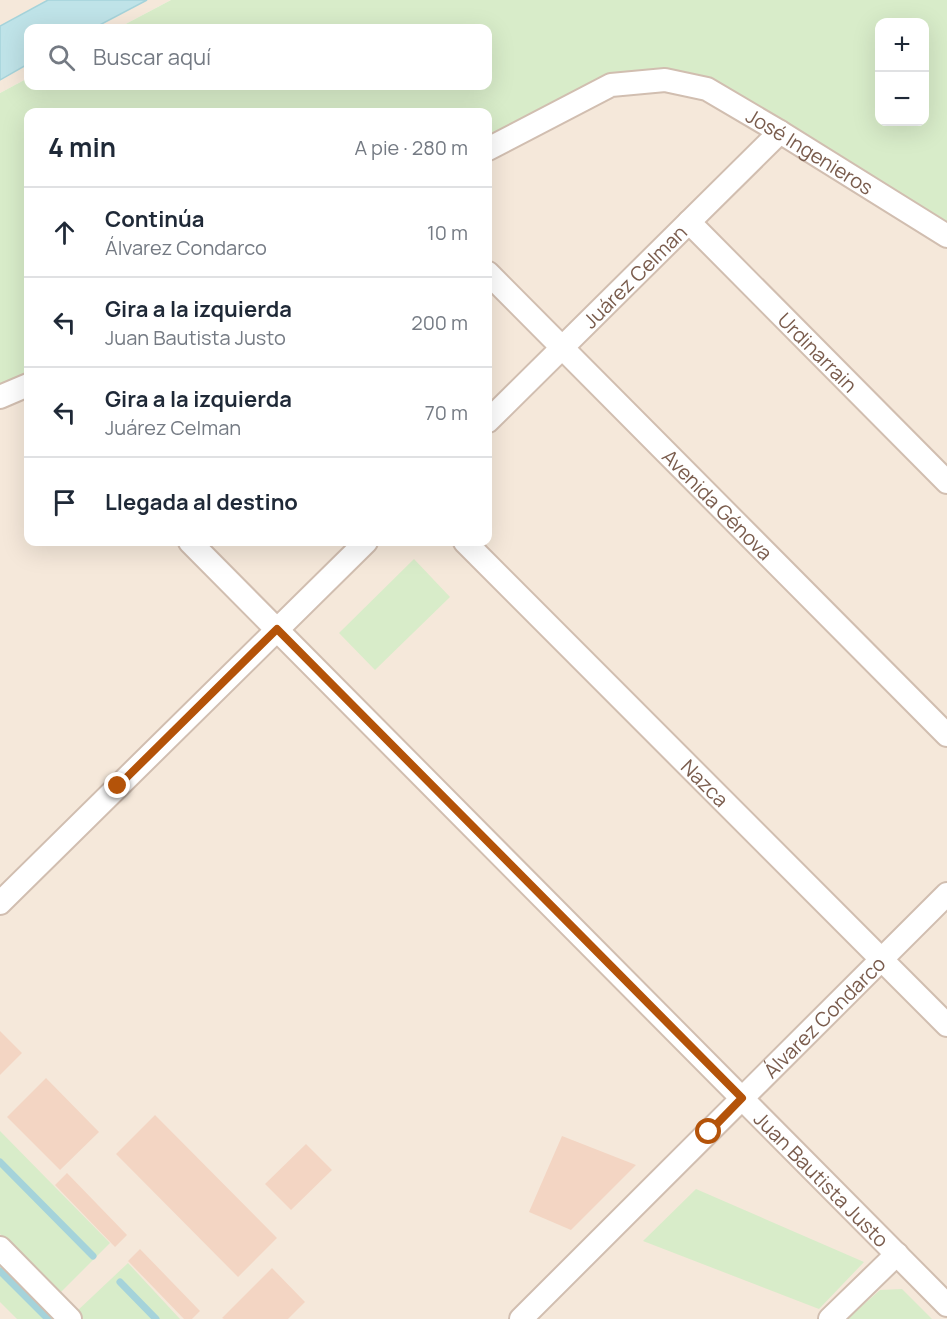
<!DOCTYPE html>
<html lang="es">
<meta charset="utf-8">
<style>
:root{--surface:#fff;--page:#f6f6f7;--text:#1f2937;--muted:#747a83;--line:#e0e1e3}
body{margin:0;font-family:Manrope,sans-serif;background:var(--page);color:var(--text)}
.controls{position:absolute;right:18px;top:18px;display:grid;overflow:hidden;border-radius:12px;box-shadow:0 6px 24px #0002}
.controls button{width:54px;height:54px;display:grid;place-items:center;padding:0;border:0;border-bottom:2px solid var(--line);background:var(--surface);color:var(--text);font:30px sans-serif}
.stop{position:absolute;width:18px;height:18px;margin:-14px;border:4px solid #b45309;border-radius:50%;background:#fff}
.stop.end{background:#b45309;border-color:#fff;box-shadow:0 2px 6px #0008}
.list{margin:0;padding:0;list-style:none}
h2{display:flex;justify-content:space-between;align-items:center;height:78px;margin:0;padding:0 24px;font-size:26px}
h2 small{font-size:20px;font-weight:400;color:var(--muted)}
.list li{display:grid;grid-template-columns:39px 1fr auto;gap:18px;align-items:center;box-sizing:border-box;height:90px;padding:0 24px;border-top:2px solid var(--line)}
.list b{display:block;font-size:22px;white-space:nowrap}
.list p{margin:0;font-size:20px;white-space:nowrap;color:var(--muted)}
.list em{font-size:20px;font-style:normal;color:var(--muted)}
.icon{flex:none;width:33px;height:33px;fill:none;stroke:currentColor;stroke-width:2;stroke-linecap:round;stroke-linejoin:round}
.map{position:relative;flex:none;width:947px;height:1319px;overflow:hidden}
.search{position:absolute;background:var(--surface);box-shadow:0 6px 24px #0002;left:24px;top:24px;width:468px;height:66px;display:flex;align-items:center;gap:15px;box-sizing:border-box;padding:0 21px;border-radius:12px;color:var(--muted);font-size:22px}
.panel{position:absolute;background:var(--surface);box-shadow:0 6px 24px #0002;left:24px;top:108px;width:468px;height:438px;border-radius:12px}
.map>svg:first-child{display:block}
.residential{fill:#f5e8da}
.green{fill:#d8ecc9;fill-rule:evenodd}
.water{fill:#bfe3e8;stroke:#a5d3da;stroke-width:1.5}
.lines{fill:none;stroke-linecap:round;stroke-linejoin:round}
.stream{stroke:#a5d3da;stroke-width:7}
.building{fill:#f3d5c3}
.minor-casing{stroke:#d1beb0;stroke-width:26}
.minor{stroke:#fff;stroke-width:22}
.route{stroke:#b45309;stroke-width:8}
.labels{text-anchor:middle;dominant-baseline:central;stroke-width:6;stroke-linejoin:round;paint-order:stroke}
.street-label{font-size:20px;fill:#7a5c4d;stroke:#fffaf3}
</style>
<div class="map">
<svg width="947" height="1319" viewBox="0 0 947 1319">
<rect width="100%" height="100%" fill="#fdf6ec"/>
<path class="residential" d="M0,0H171L118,28H28V78L0,93Z
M611,85L707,89L947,236V1319H0V397L28,385V542H488V149Z"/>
<path class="green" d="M171,0H947V236L707,89L611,85L488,149V112H28V385L0,397V93L28,78V86H488V28H118ZM880,22H924V122H880Z
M414,559L450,597L375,670L339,633Z
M0,1131L110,1243L59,1294L0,1234Z
M696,1189L864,1262L819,1309L643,1241Z
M0,1248L70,1319H17L0,1302Z
M128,1263L180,1319H83L76,1312Z
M902,1289L932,1319H847L880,1290Z"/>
<path class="water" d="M48,0H147L94,28H28V64L0,80V26Z"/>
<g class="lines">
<path class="stream" d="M0,1162L93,1256
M0,1271L48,1319
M120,1282L156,1319"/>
</g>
<path class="building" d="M0,1031L22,1053L0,1075Z
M46,1078L99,1132L60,1170L7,1117Z
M155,1115L277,1238L238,1277L116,1154Z
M562,1136L636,1165L571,1230L529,1212Z
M306,1144L332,1170L291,1210L265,1184Z
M67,1173L127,1235L115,1247L55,1185Z
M140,1249L200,1311L192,1319H184L128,1261Z
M272,1268L305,1302L288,1319H224L222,1318Z"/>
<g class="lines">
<defs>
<g id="minor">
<path id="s1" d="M488,149L611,85L665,80L707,89L780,132L947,236"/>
<path id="s2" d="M689,222L947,482"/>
<path id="s3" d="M488,273L947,735"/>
<path d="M0,397L28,385"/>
<path id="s4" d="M488,421L780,132"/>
<path id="s5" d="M190,542L947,1305"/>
<path id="s6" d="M465,542L947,1025"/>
<path d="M0,903L366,542"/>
<path d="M0,1248L70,1319"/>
<path id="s7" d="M521,1319L947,894"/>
<path d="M830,1319L897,1254"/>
</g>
</defs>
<use href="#minor" class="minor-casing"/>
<use href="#minor" class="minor"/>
</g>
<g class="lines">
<path class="route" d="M118,786L277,629L742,1098L709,1132"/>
</g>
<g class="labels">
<g class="street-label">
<text stroke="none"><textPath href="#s1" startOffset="356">José Ingenieros</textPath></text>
<text stroke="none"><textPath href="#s4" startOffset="206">Juárez Celman</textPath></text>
<text stroke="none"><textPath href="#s2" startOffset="183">Urdinarrain</textPath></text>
<text stroke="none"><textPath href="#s3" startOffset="326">Avenida Génova</textPath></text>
<text stroke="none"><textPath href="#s6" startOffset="340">Nazca</textPath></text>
<text stroke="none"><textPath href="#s7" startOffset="428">Álvarez Condarco</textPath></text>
<text stroke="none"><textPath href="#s5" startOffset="897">Juan Bautista Justo</textPath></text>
</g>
</g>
</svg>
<div class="controls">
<button>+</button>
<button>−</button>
</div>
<div class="stop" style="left:709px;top:1132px"></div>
<div class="stop end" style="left:118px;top:786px"></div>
<div class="search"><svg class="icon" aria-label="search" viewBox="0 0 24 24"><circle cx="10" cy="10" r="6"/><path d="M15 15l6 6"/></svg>Buscar aquí</div>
<section class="panel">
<h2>4 min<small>A pie · 280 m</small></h2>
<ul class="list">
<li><svg class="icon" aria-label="ahead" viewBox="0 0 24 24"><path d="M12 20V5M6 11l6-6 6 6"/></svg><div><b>Continúa</b><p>Álvarez Condarco</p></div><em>10 m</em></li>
<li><svg class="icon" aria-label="left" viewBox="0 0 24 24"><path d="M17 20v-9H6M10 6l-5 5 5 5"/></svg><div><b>Gira a la izquierda</b><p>Juan Bautista Justo</p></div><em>200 m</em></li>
<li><svg class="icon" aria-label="left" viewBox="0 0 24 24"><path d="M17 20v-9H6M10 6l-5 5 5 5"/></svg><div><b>Gira a la izquierda</b><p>Juárez Celman</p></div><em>70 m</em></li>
<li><svg class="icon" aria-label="arrive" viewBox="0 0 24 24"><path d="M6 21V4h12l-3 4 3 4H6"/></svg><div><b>Llegada al destino</b></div></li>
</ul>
</section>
</div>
